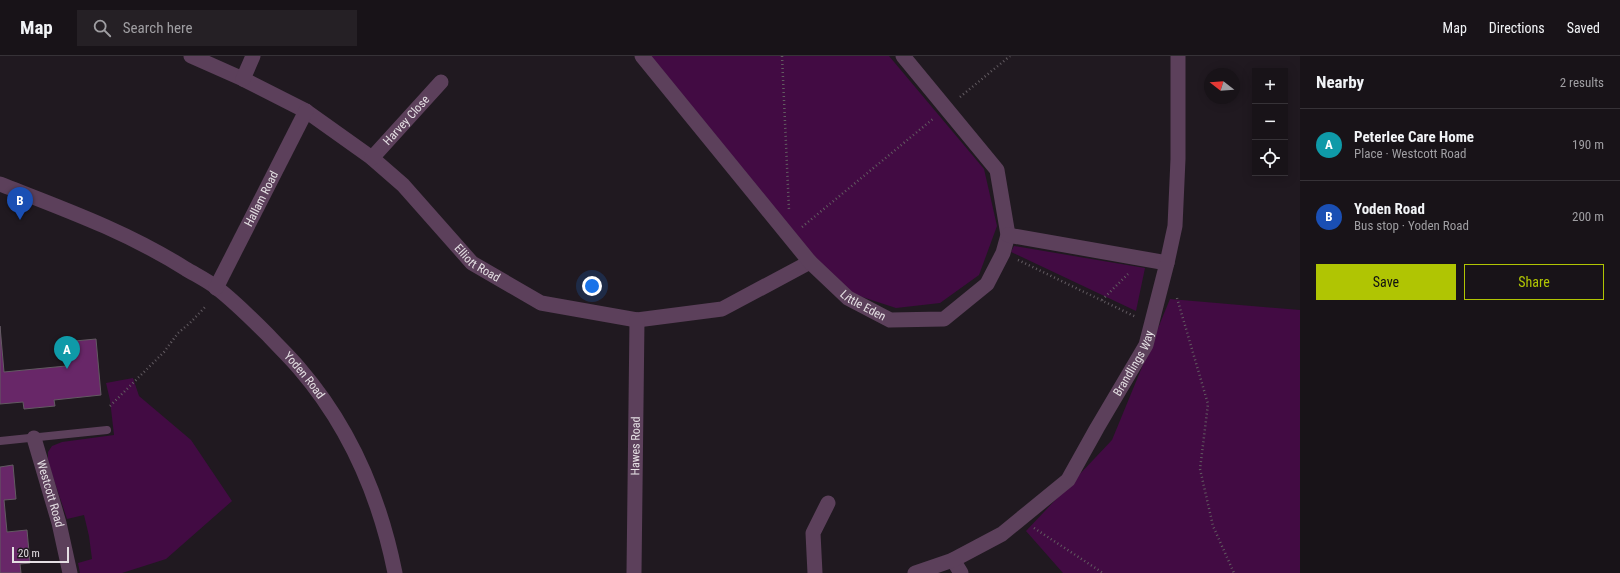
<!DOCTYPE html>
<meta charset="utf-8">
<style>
:root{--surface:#181318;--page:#252025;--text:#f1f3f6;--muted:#9f9ea2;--line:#363237;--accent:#b0c503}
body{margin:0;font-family:"Roboto Condensed",sans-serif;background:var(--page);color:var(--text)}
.controls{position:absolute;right:12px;top:12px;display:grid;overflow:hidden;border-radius:0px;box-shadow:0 2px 10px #0003}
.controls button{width:36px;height:36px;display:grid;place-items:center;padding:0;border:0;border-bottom:1px solid var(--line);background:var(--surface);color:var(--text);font:20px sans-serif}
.compass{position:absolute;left:1204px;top:12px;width:36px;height:36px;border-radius:50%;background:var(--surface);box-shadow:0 2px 10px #0003;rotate:287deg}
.scale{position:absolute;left:12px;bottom:10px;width:57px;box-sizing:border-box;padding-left:4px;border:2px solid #e4dfe3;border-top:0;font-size:11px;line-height:14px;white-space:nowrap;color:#e4dfe3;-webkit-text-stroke:3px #201920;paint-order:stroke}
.you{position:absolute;left:592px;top:230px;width:14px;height:14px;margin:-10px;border:3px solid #fff;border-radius:50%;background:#1a73e8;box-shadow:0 0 0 6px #1a73e833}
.badge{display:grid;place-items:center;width:26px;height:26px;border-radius:50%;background:var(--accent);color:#fff;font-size:13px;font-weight:700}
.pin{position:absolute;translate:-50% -33px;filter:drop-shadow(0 1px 2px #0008)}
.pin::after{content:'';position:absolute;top:21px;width:14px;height:12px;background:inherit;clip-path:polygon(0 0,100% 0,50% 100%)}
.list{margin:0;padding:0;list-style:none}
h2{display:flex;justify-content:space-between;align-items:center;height:52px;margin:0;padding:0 16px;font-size:17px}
h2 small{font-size:13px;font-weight:400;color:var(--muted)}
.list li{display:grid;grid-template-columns:26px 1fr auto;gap:12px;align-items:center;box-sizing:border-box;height:72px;padding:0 16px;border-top:1px solid var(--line)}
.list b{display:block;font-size:15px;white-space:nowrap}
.list p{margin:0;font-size:13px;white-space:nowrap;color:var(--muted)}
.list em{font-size:13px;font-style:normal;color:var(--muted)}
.actions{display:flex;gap:8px;padding:12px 16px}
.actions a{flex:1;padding:9px 0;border:1px solid var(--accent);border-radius:0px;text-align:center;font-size:14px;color:var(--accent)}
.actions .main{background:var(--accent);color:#111}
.icon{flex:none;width:22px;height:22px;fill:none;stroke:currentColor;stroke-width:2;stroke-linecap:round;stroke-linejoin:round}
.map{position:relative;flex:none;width:1300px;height:517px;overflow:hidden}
header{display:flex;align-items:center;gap:24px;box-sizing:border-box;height:56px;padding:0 20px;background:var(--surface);border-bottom:1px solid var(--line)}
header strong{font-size:19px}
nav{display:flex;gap:22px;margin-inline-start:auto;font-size:14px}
.search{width:280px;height:36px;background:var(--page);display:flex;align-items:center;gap:10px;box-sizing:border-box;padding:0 14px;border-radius:0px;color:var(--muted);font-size:15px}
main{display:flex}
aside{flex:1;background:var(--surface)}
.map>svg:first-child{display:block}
.green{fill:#420b43}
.building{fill:#682768;stroke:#635a62}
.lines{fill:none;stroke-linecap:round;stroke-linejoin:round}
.path{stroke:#625b61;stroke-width:2.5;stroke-dasharray:1 3;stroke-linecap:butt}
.lane{stroke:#5c405b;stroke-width:8}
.street{stroke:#5c405b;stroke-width:15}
.labels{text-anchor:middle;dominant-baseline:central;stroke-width:4;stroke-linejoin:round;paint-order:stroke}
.street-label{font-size:12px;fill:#e4dfe3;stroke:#201920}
</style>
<header>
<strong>Map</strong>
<div class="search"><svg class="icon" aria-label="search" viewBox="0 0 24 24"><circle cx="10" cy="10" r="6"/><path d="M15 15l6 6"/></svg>Search here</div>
<nav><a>Map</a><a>Directions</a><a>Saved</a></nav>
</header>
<main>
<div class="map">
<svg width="1300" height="517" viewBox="0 0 1300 517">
<rect width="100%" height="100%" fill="#201920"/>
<path class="green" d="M649,0H889L984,113L997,170L979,219L940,247L896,252L850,237L809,195Z
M1014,190L1145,212L1136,255L1011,196Z
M1170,243L1300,254V517H1063L1026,475L1112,384Z
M133,322L139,340L191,384L232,445L166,503L122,517H80L78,507L92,503L89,480L84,459L67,463L48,406V396L52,390L62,386L114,379L110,344L106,327Z"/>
<path class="building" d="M0,270L4,316L66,310L64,286L96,283L101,339L54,344L55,350L24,353L23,346L0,348Z
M13,409L16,443L4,444L7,476L27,474L30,507L20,508L21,517H0V411Z"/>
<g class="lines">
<path class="path" d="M782,0L789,154
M960,41L1010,0
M802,171L934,62
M1018,204L1136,261
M1177,242L1208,348L1200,413L1213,470L1234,517
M1102,244L1128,218
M110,350L164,296L178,277L190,267L206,250
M1034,472L1103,517"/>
<path class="lane" d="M0,385L107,374"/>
<g class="street">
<path id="s1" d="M191,0L243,23L306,55L372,102L403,129L472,207L541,247L637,264L722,253L810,206"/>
<path id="s2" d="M642,0L810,206L848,242L890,264L944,263L987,228L1003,197L1008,179L997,114L903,0"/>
<path d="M243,23L253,0"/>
<path id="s3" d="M372,102L441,26"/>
<path id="s4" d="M0,128C64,153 128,176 186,213C196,219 208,225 217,232C235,246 252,263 268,279C278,290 289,300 299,312C349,370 380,442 395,517"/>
<path d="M1008,179L1167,207"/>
<path id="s5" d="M216,232L306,55"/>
<path id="s6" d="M34,382L59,467L70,517"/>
<path d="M953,504L961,517"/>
<path id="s7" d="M634,517L637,264"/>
<path d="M815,517L813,477L828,447"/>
<path id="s8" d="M915,517L953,504L1002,478L1068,424L1097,372L1146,289L1167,207L1175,170L1178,103V0"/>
</g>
</g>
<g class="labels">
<g class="street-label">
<text stroke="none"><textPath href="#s3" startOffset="51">Harvey Close</textPath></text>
<text stroke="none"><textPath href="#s5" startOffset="100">Hallam Road</textPath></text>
<text stroke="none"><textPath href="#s1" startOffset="358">Elliott Road</textPath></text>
<text stroke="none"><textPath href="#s2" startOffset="335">Little Eden</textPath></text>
<text stroke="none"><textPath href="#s8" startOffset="315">Brandlings Way</textPath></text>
<text stroke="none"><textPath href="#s4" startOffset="365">Yoden Road</textPath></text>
<text stroke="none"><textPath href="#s7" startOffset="127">Hawes Road</textPath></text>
<text stroke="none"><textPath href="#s6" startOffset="58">Westcott Road</textPath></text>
</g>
</g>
</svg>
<div class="controls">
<button>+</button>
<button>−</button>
<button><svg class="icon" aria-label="locate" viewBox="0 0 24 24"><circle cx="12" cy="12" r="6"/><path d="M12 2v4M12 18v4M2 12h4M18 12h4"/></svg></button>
</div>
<svg class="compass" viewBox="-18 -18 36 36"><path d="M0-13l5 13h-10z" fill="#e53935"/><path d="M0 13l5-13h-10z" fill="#9f9ea2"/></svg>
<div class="scale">20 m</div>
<div class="you"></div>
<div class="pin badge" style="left:67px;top:313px;background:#0f9aa8">A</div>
<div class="pin badge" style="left:20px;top:164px;background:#1a4fb4">B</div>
</div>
<aside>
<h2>Nearby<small>2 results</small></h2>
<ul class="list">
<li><span class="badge" style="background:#0f9aa8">A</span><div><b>Peterlee Care Home</b><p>Place · Westcott Road</p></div><em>190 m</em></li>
<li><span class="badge" style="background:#1a4fb4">B</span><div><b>Yoden Road</b><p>Bus stop · Yoden Road</p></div><em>200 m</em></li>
</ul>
<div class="actions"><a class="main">Save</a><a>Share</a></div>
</aside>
</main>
